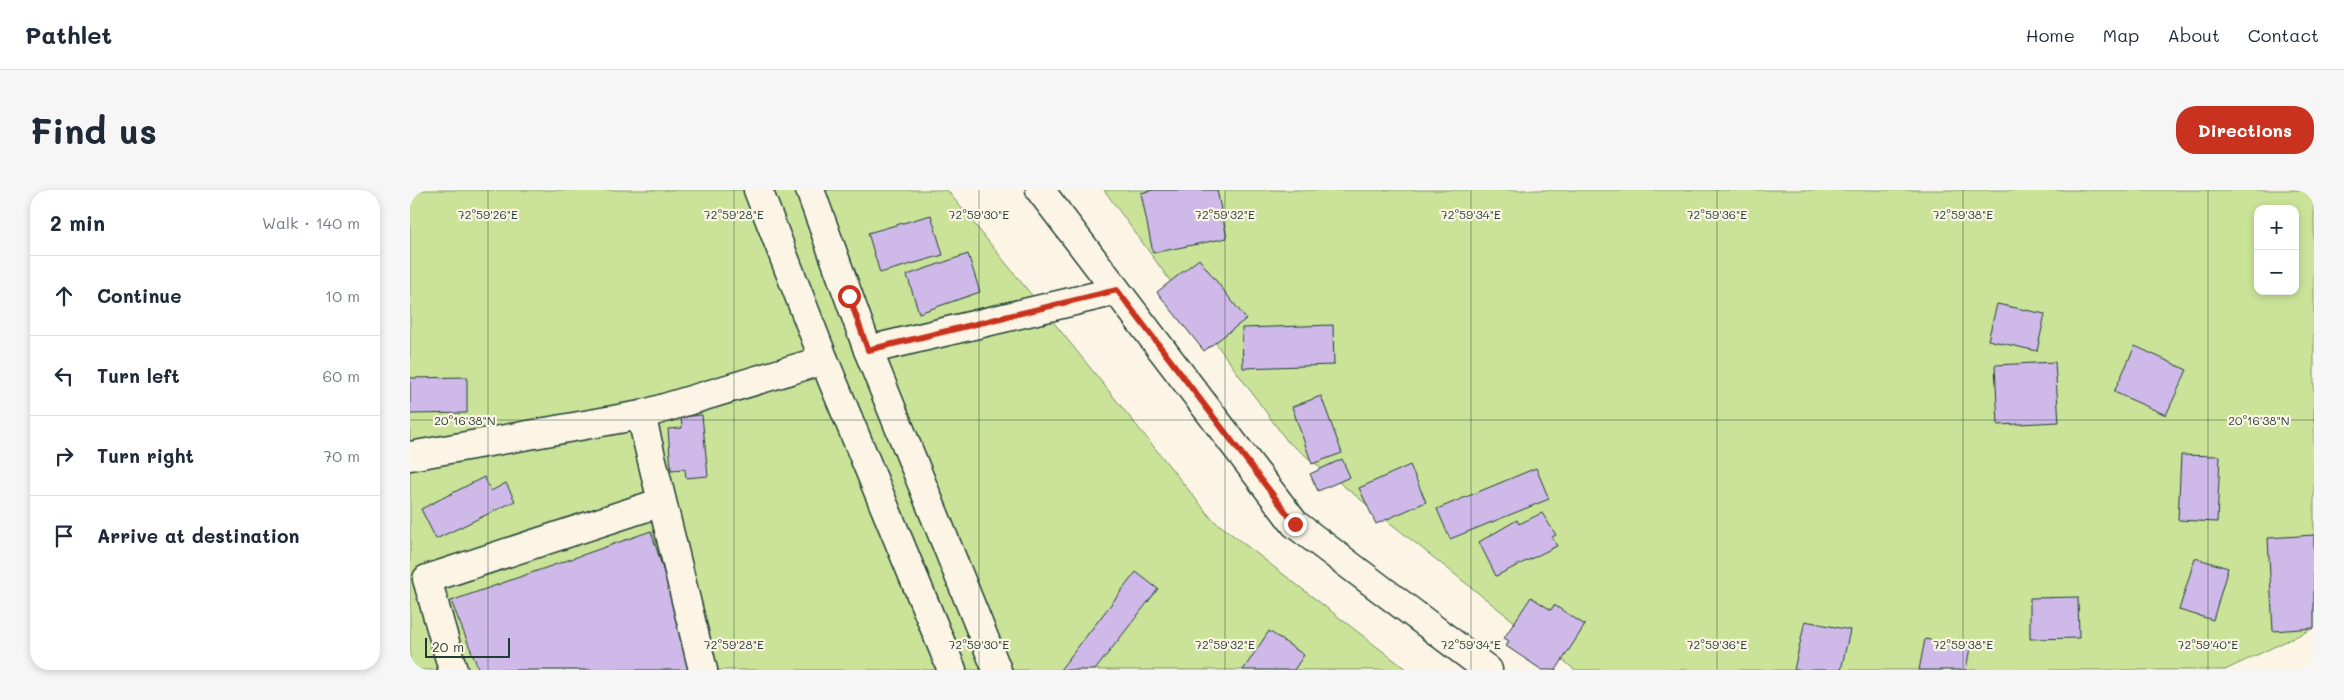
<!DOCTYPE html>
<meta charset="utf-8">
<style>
:root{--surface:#fff;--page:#f6f6f7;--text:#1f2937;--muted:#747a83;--line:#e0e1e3;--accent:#c8321e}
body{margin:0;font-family:Mali,sans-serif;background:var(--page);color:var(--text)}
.controls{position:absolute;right:15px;top:15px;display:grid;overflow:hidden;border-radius:10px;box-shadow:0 2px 8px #0003}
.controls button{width:45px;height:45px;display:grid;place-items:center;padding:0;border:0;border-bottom:1px solid var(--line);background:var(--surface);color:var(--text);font:25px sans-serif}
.scale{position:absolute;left:15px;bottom:12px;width:85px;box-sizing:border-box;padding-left:5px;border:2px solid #1f3d34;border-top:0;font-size:14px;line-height:18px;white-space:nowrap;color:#1f3d34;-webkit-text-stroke:4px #fcf5e5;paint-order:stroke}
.stop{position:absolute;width:15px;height:15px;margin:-11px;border:4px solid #c8321e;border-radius:50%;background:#fff}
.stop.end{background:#c8321e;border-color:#fff;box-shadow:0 1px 5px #0008}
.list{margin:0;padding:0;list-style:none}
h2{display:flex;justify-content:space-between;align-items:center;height:65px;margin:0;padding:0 20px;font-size:21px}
h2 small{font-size:16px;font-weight:400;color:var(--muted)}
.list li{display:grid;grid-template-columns:32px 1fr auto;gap:15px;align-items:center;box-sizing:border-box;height:80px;padding:0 20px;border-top:1px solid var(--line)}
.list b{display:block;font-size:19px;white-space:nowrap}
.list em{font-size:16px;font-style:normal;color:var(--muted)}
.icon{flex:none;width:28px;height:28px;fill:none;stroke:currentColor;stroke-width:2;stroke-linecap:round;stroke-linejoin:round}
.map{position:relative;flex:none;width:1904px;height:480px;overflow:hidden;border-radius:20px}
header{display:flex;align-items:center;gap:30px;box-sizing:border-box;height:70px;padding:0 25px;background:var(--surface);border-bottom:1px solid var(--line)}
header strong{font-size:24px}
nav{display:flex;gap:28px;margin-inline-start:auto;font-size:18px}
.intro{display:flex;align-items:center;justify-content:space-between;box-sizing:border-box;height:120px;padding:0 30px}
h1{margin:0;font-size:35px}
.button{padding:12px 22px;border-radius:20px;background:var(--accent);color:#fff;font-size:18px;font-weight:700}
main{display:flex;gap:30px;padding:0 30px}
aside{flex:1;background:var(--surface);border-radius:20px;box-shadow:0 2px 8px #0003}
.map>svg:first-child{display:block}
.green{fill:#cae399;stroke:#749066;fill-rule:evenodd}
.building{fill:#cfb9e9;stroke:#1f3d34}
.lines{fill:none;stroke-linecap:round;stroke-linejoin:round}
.minor-casing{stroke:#1f3d34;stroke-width:31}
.major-casing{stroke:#1f3d34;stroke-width:31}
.minor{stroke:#fcf5e5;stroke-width:28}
.major{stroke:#fcf5e5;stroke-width:28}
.route{stroke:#c8321e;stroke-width:6}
.ticks{fill:none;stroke:#1f3d34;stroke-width:1;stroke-opacity:0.45}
.ticks-label{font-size:12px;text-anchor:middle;fill:#1f3d34;stroke:#fcf5e5;stroke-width:4.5;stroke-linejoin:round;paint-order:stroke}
</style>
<header>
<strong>Pathlet</strong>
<nav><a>Home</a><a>Map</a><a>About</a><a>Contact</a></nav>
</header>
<div class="intro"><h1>Find us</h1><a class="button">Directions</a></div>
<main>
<aside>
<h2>2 min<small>Walk · 140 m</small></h2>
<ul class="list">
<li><svg class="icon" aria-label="ahead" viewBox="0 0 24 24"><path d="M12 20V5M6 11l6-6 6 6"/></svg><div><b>Continue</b></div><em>10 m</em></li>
<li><svg class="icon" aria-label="left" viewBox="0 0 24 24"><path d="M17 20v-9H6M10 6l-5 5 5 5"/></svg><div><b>Turn left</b></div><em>60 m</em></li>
<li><svg class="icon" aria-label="right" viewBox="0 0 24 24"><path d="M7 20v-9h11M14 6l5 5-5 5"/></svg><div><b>Turn right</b></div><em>70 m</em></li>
<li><svg class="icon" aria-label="arrive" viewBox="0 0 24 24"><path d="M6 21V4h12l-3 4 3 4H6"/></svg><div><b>Arrive at destination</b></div></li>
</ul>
</aside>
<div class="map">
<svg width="1904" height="480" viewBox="0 0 1904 480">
<rect width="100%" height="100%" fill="#fcf5e5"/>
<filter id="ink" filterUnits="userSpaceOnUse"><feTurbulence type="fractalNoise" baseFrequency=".02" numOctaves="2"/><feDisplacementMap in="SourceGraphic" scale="10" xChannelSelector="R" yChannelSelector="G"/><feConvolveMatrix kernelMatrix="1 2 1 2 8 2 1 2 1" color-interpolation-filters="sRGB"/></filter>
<g filter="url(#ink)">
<path class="green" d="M0,0H537L802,329L997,480H0Z
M694,0H1904V438L1815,480H1165L877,251ZM1848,19H1885V101H1848Z"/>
<path class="building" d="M743,0H807L817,48L743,63L731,3Z
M521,25L533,65L470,83L458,43Z
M558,64L570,102L509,123L497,85Z
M789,69L836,129L794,161L747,102Z
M1587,114L1635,124L1627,161L1578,150Z
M923,135L924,175L833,178L832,138Z
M1725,156L1777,180L1756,225L1704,202Z
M1645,172L1649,232L1588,235L1585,175Z
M57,187V223L0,224V188Z
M911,206L932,263L902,274L882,217Z
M292,225L298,286L276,288L275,279L261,280L258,239L272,238L271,227Z
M1771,265L1810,266L1807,332L1768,330Z
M932,269L940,287L908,301L900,284Z
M1000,275L1016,312L966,334L949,298Z
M1126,278L1139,309L1040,349L1027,319Z
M74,287L81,301L96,293L105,311L26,349L11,319Z
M1132,323L1146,345L1142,347L1147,356L1086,386L1069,352L1107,330L1109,334Z
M241,341L260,402L284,462L288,480H69L41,411Z
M1904,345V438L1863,441L1858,348Z
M1785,368L1818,378L1803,430L1769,420Z
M726,382L748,399L685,480H650Z
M1121,407L1141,420L1144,415L1175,435L1146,480H1132L1096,456L1099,451L1094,448Z
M1668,407L1669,448L1620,449V408Z
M1395,431L1440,440L1431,480H1384Z
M859,441L894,465L884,480H833Z
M1515,449L1560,457L1556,480H1509Z"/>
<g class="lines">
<defs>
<path id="minor" d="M630,0L885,334L1078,480
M458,160L707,101
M231,225L293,480
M0,266L231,225L414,170
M43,480L17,389L252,312"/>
<path id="major" d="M348,0L414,170L542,480
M400,0L458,160L587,480"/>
</defs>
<use href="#minor" class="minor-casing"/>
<use href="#major" class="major-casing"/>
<use href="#minor" class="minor"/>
<use href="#major" class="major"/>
</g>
</g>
<g class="lines" filter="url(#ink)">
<path class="route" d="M439,106L458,160L707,100L885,334"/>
</g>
<path class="ticks" d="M78,0V480M324,0V480M569,0V480M815,0V480M1061,0V480M1307,0V480M1553,0V480M1798,0V480M0,230H1904"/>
<g class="ticks-label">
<text x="78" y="29">72°59'26"E</text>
<text x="324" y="29">72°59'28"E</text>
<text x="569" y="29">72°59'30"E</text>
<text x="815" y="29">72°59'32"E</text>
<text x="1061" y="29">72°59'34"E</text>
<text x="1307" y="29">72°59'36"E</text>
<text x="1553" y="29">72°59'38"E</text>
<text x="55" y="235">20°16'38"N</text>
<text x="1849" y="235">20°16'38"N</text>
<text x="324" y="459">72°59'28"E</text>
<text x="569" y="459">72°59'30"E</text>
<text x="815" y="459">72°59'32"E</text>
<text x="1061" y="459">72°59'34"E</text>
<text x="1307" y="459">72°59'36"E</text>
<text x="1553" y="459">72°59'38"E</text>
<text x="1798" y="459">72°59'40"E</text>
</g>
</svg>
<div class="controls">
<button>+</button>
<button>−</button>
</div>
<div class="scale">20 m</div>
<div class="stop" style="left:439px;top:106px"></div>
<div class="stop end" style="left:885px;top:334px"></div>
</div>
</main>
